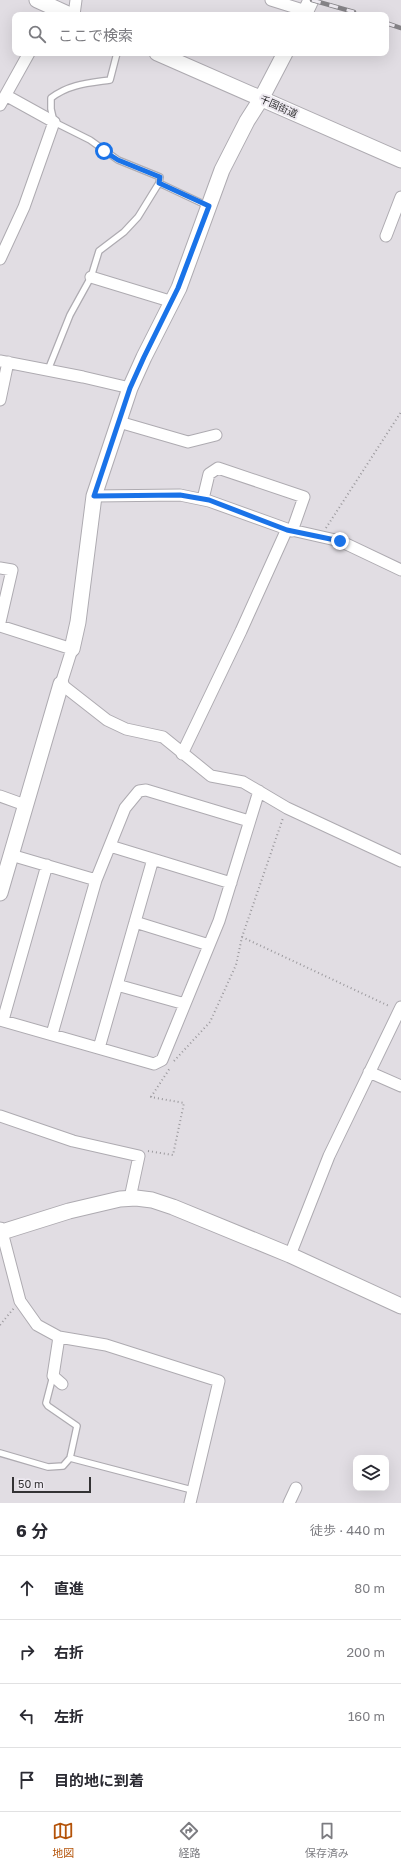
<!DOCTYPE html>
<html lang="ja">
<meta charset="utf-8">
<style>
:root{--surface:#fff;--page:#f2f2f3;--text:#2b2b33;--muted:#7c7c81;--line:#e1e1e2;--accent:#b45309}
body{margin:0;font-family:"Golos Text","Noto Sans JP",sans-serif;background:var(--page);color:var(--text)}
.controls{position:absolute;right:12px;bottom:12px;display:grid;overflow:hidden;border-radius:8px;box-shadow:0 4px 16px #0002}
.controls button{width:36px;height:36px;display:grid;place-items:center;padding:0;border:0;border-bottom:1px solid var(--line);background:var(--surface);color:var(--text);font:20px sans-serif}
.scale{position:absolute;left:12px;bottom:10px;width:79px;box-sizing:border-box;padding-left:4px;border:2px solid #333234;border-top:0;font-size:11px;line-height:14px;white-space:nowrap;color:#333234;-webkit-text-stroke:3px #eeeaf1;paint-order:stroke}
.stop{position:absolute;width:12px;height:12px;margin:-9px;border:3px solid #1a73e8;border-radius:50%;background:#fff}
.stop.end{background:#1a73e8;border-color:#fff;box-shadow:0 1px 4px #0008}
.list{margin:0;padding:0;list-style:none}
h2{display:flex;justify-content:space-between;align-items:center;height:52px;margin:0;padding:0 16px;font-size:17px}
h2 small{font-size:13px;font-weight:400;color:var(--muted)}
.list li{display:grid;grid-template-columns:26px 1fr auto;gap:12px;align-items:center;box-sizing:border-box;height:64px;padding:0 16px;border-top:1px solid var(--line)}
.list b{display:block;font-size:15px;white-space:nowrap}
.list em{font-size:13px;font-style:normal;color:var(--muted)}
.icon{flex:none;width:22px;height:22px;fill:none;stroke:currentColor;stroke-width:2;stroke-linecap:round;stroke-linejoin:round}
.map{position:relative;flex:none;width:401px;height:1503px;overflow:hidden}
.search{position:absolute;background:var(--surface);box-shadow:0 4px 16px #0002;left:12px;right:12px;top:12px;height:44px;display:flex;align-items:center;gap:10px;box-sizing:border-box;padding:0 14px;border-radius:8px;color:var(--muted);font-size:15px}
.sheet{height:308px;background:var(--surface)}
nav{display:flex;justify-content:space-around;align-items:center;box-sizing:border-box;height:56px;border-top:1px solid var(--line);background:var(--surface);font-size:11px;color:var(--muted)}
nav a{display:grid;justify-items:center;gap:2px}
nav .on{color:var(--accent)}
.map>svg:first-child{display:block}
.lines{fill:none;stroke-linecap:round;stroke-linejoin:round}
.lane-casing{stroke:#aeabb1;stroke-width:8}
.street-casing{stroke:#aeabb1;stroke-width:13}
.secondary-casing{stroke:#aeabb1;stroke-width:17}
.path{stroke:#9a989c;stroke-width:2;stroke-dasharray:1 3;stroke-linecap:butt}
.lane{stroke:#fff;stroke-width:5.5}
.street{stroke:#fff;stroke-width:11}
.secondary{stroke:#fff;stroke-width:15}
.rail-casing{stroke:#858387;stroke-width:4.5}
.rail{stroke:#eeeaf1;stroke-width:3;stroke-dasharray:9;stroke-linecap:butt}
.route{stroke:#1a73e8;stroke-width:5}
.labels{text-anchor:middle;dominant-baseline:central;stroke-width:4;stroke-linejoin:round;paint-order:stroke}
.street-label{font-size:10px;fill:#333234;stroke:#eeeaf1}
</style>
<div class="map">
<svg width="401" height="1503" viewBox="0 0 401 1503">
<rect width="100%" height="100%" fill="#e1dde3"/>
<g class="lines">
<defs>
<path id="lane" d="M117,53L110,80C89,83 69,84 51,98V109L54,122L90,140L118,160L160,177L159,183
M48,370L70,315L91,277L99,251L124,232L138,217L159,183L208,206
M53,1376L46,1403L48,1406L77,1426L70,1458
M0,1453L48,1467L63,1466L70,1458L192,1490"/>
<path id="street" d="M271,0L306,11
M74,15L76,0
M0,105L29,53
M386,236L401,197
M0,259L24,207L54,122L7,96
M91,277L173,302
M0,361L83,377L130,388
M0,400L8,362
M119,422L188,442L216,435
M94,496L180,495L209,501L287,529L340,541L401,570
M203,499L209,474L218,468L304,497L292,531
M0,568L12,570L0,622
M0,626L72,649L61,684L107,720L126,729L163,737L211,776L243,782L287,808L401,861
M182,754L241,631L287,529
M0,796L25,805
M110,846L231,883
M11,855L96,880
M135,922L209,945
M117,985L185,1004
M0,1020L154,1064L162,1060L219,921L259,791
M3,1020L47,865
M52,1034L96,880L125,808L139,791L146,790L249,821
M99,1048L153,859
M369,1072L401,1086
M0,1116L73,1141L139,1156L130,1198
M2,1232L20,1301L37,1325L59,1337L106,1345L219,1381L190,1503
M290,1255L329,1156L401,1007
M59,1337L53,1376L62,1384
M289,1503L296,1488"/>
<path id="secondary" d="M37,0L70,15
M304,15L311,0
M157,53L401,160
M72,649L78,622L94,496L130,388L144,357L179,288L222,170L247,121L261,99L285,53
M0,893L61,684
M0,1230L2,1232L69,1211L120,1199L136,1198L152,1200L173,1207L290,1255L401,1306"/>
</defs>
<use href="#lane" class="lane-casing"/>
<use href="#street" class="street-casing"/>
<use href="#secondary" class="secondary-casing"/>
<path class="path" d="M326,528L401,412
M242,937L389,1006
M174,1061L210,1022L236,965L242,937L283,818
M148,1151L173,1155L184,1103L151,1097L170,1068
M0,1325L14,1308"/>
<use href="#lane" class="lane"/>
<use href="#street" class="street"/>
<use href="#secondary" class="secondary"/>
<defs>
<path id="rail" d="M312,0L354,12
M386,23L401,28"/>
</defs>
<use href="#rail" class="rail-casing"/>
<use href="#rail" class="rail"/>
</g>
<g class="lines">
<path class="route" d="M104,151L118,160L160,177L159,183L209,206L178,288L144,357L130,388L94,496L180,495L209,500L287,530L340,541"/>
</g>
<g class="labels">
<g class="street-label">
<text transform="translate(279 106) rotate(24)">千国街道</text>
</g>
</g>
</svg>
<div class="controls">
<button><svg class="icon" aria-label="layers" viewBox="0 0 24 24"><path d="M12 4l9 5-9 5-9-5zM3 14l9 5 9-5"/></svg></button>
</div>
<div class="scale">50 m</div>
<div class="stop" style="left:104px;top:151px"></div>
<div class="stop end" style="left:340px;top:541px"></div>
<div class="search"><svg class="icon" aria-label="search" viewBox="0 0 24 24"><circle cx="10" cy="10" r="6"/><path d="M15 15l6 6"/></svg>ここで検索</div>
</div>
<section class="sheet">
<h2>6 分<small>徒歩 · 440 m</small></h2>
<ul class="list">
<li><svg class="icon" aria-label="ahead" viewBox="0 0 24 24"><path d="M12 20V5M6 11l6-6 6 6"/></svg><div><b>直進</b></div><em>80 m</em></li>
<li><svg class="icon" aria-label="right" viewBox="0 0 24 24"><path d="M7 20v-9h11M14 6l5 5-5 5"/></svg><div><b>右折</b></div><em>200 m</em></li>
<li><svg class="icon" aria-label="left" viewBox="0 0 24 24"><path d="M17 20v-9H6M10 6l-5 5 5 5"/></svg><div><b>左折</b></div><em>160 m</em></li>
<li><svg class="icon" aria-label="arrive" viewBox="0 0 24 24"><path d="M6 21V4h12l-3 4 3 4H6"/></svg><div><b>目的地に到着</b></div></li>
</ul>
</section>
<nav>
<a class="on"><svg class="icon" aria-label="map" viewBox="0 0 24 24"><path d="M3 6l6-2 6 2 6-2v14l-6 2-6-2-6 2zM9 4v14M15 6v14"/></svg>地図</a>
<a><svg class="icon" aria-label="directions" viewBox="0 0 24 24"><path d="M12 3l9 9-9 9-9-9zM9 14v-3h6M13 9l2 2-2 2"/></svg>経路</a>
<a><svg class="icon" aria-label="saved" viewBox="0 0 24 24"><path d="M7 4h10v16l-5-4-5 4z"/></svg>保存済み</a>
</nav>
